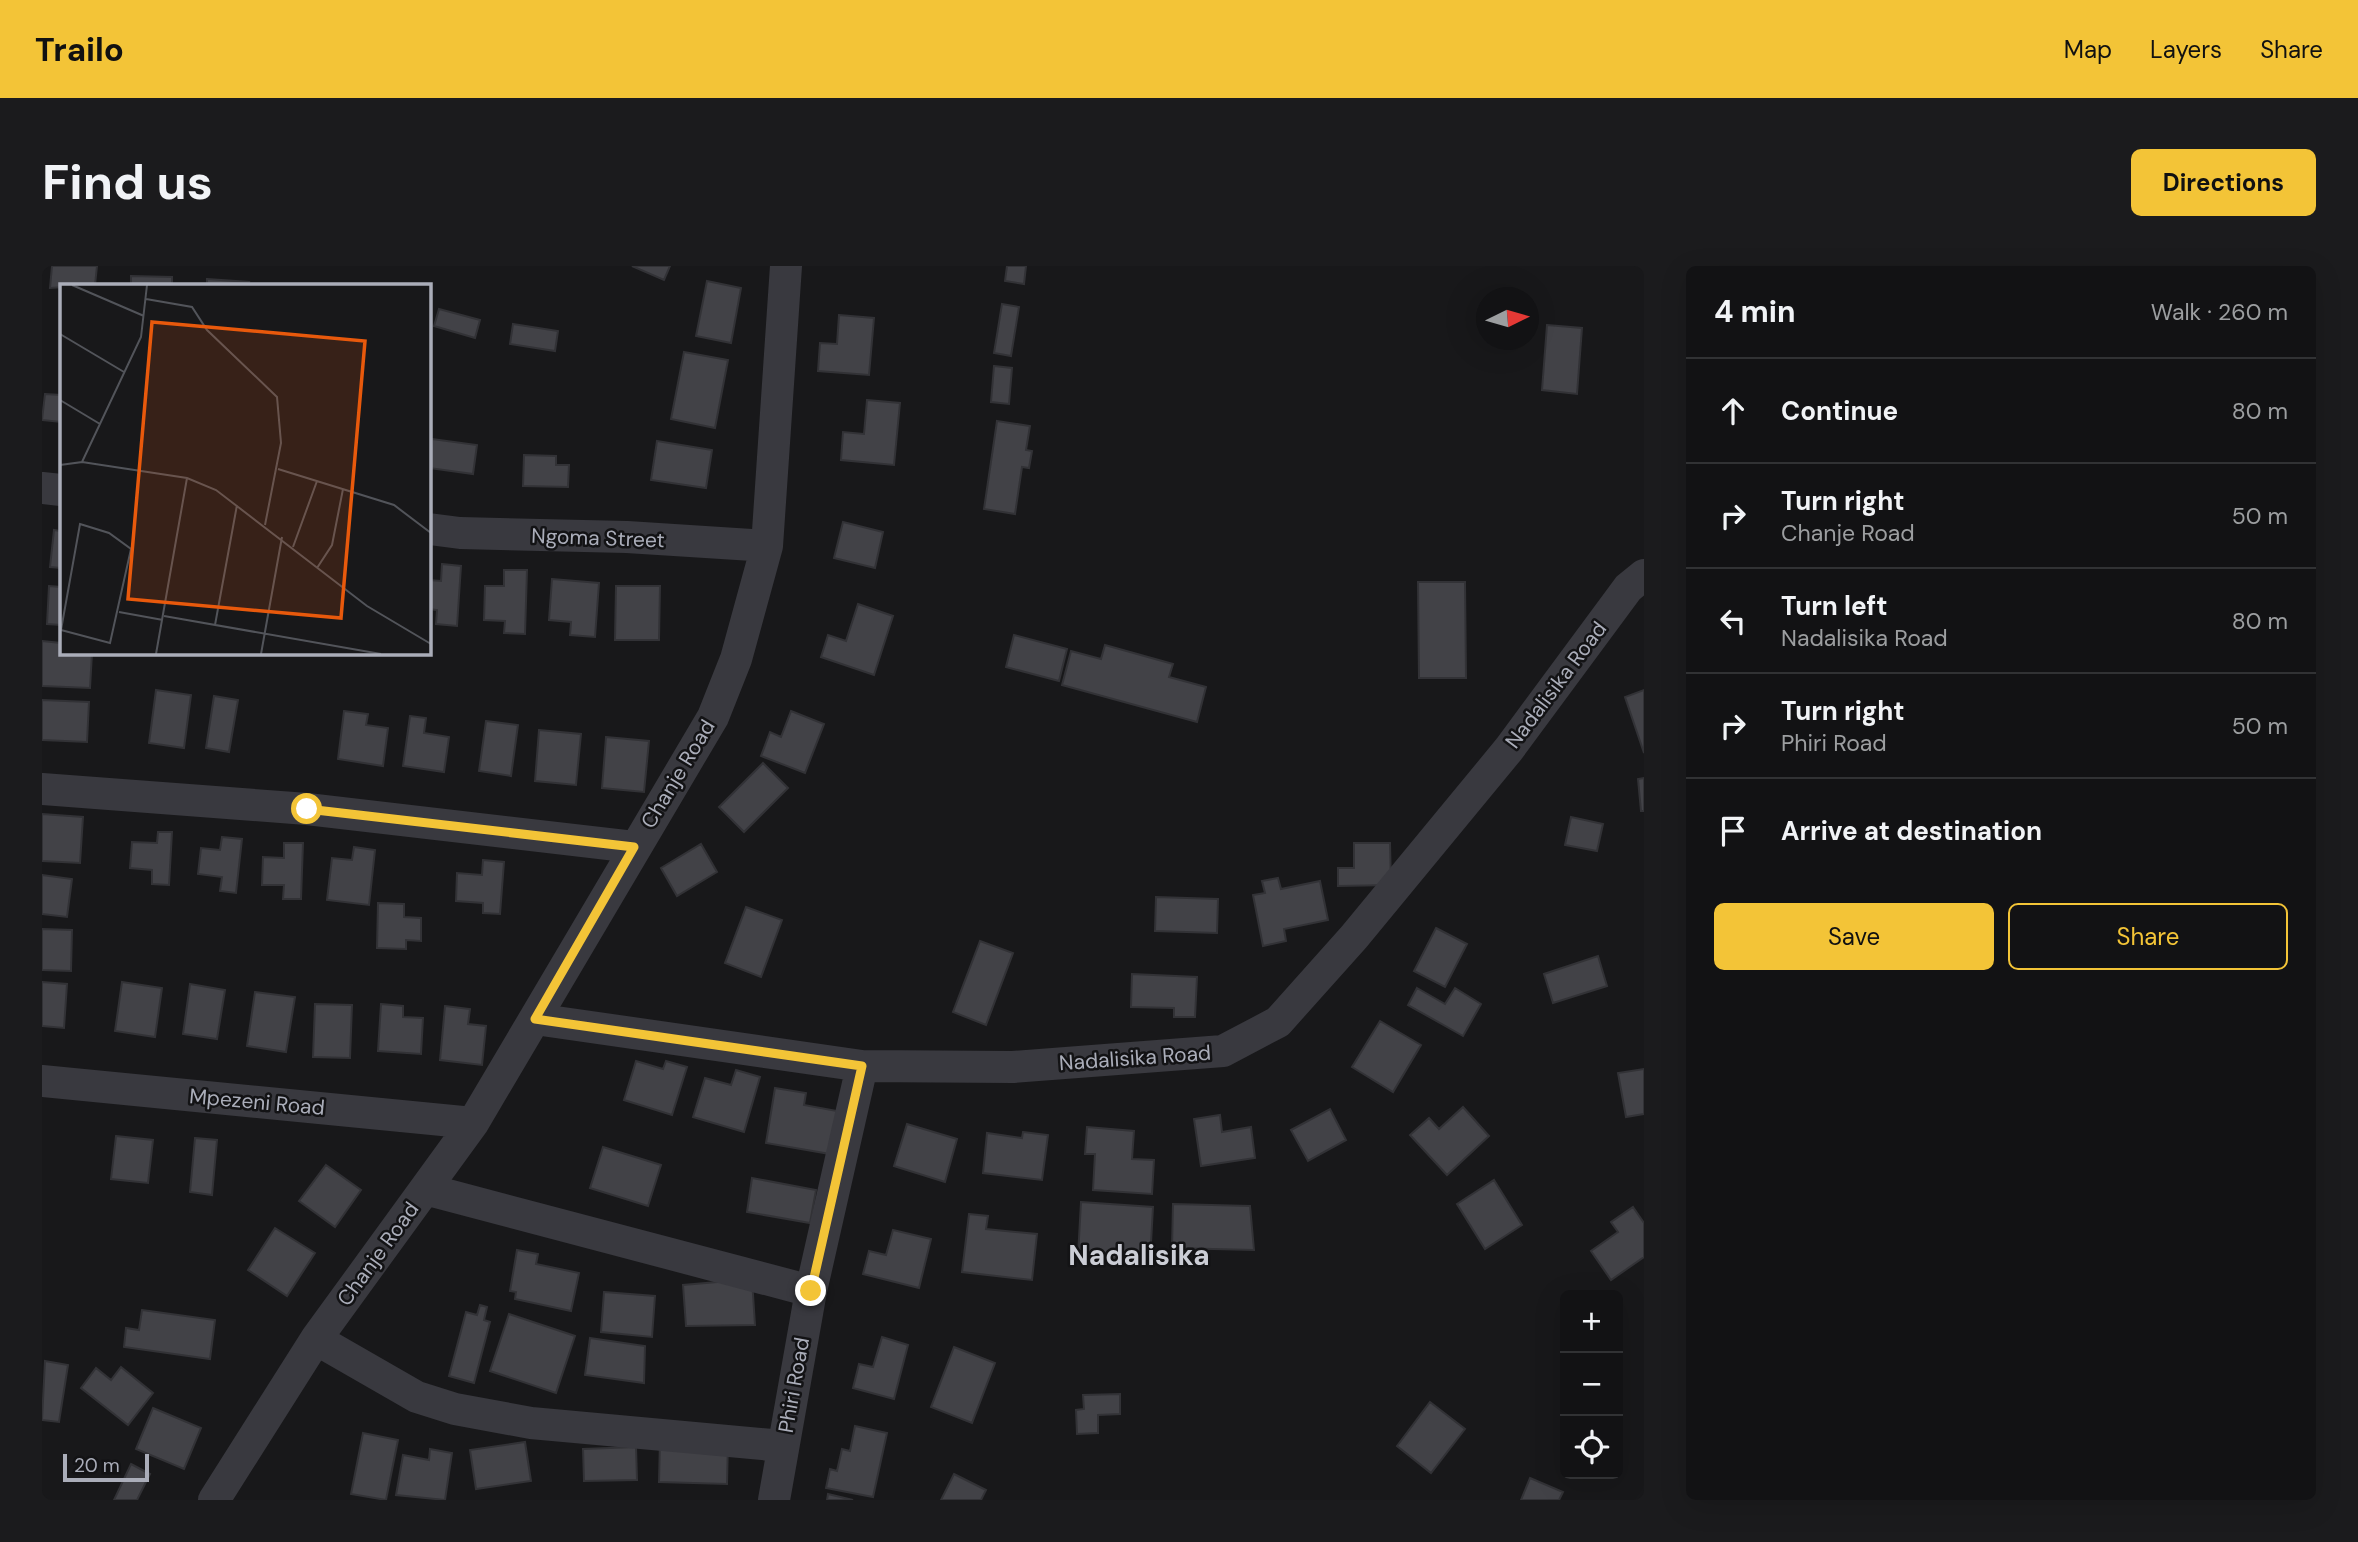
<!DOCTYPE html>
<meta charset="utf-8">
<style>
:root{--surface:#121214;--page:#1b1b1d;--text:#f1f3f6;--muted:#9c9ea0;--line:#313234;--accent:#f3c437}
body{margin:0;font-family:"DM Sans",sans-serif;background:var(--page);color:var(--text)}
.controls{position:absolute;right:21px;bottom:21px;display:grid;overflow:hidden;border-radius:10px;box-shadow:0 7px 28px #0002}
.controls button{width:63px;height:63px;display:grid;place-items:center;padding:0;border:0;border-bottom:2px solid var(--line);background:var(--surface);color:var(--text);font:35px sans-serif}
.compass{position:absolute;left:1434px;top:21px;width:63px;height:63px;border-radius:50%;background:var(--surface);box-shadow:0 7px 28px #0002;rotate:85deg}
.scale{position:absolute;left:21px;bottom:18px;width:86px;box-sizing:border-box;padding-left:7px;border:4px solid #aaadb9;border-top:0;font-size:19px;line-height:24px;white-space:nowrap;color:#aaadb9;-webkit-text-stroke:5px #131315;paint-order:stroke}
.stop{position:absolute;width:21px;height:21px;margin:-16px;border:5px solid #f3c437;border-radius:50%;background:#fff}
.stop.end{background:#f3c437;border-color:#fff;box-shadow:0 2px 7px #0008}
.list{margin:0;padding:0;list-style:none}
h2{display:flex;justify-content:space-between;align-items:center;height:91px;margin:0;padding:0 28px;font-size:30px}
h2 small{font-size:23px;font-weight:400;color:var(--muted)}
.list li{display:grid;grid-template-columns:46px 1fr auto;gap:21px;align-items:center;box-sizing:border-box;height:105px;padding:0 28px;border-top:2px solid var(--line)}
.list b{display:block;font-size:26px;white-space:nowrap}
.list p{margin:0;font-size:23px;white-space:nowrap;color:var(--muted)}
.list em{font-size:23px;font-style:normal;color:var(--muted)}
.actions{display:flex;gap:14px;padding:21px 28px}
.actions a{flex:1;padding:16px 0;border:2px solid var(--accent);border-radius:10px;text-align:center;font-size:24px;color:var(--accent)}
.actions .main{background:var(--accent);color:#111}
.icon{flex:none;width:38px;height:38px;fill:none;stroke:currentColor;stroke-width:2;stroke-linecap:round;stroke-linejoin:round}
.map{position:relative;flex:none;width:1602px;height:1234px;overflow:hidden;border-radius:10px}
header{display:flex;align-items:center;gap:42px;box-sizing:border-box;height:98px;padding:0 35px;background:var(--accent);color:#111}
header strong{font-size:33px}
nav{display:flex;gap:38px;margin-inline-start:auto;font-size:24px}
.intro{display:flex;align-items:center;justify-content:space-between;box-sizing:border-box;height:168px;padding:0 42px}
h1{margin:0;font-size:49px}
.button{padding:18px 32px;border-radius:10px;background:var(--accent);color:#111;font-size:24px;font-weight:700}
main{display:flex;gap:42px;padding:0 42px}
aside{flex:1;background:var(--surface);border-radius:10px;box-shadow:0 7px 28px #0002}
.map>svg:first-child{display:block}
.building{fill:#424247;stroke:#323236;stroke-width:2}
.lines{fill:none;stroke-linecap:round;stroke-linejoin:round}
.minor{stroke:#39393f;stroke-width:32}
.route{stroke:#f3c437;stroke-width:9}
.labels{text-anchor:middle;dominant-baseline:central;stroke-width:5;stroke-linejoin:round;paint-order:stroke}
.street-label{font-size:21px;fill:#aaadb9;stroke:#131315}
.district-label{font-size:28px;font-weight:bold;fill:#cbcdd5;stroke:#131315}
.inset-road{fill:none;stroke:#52545a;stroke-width:2}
.view{fill:#e8590c;fill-opacity:0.15;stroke:#e8590c;stroke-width:3.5}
.inset-edge{fill:none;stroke:#aaadb9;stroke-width:3.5}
</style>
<header>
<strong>Trailo</strong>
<nav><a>Map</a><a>Layers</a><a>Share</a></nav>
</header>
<div class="intro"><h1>Find us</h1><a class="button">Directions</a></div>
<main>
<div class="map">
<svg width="1602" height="1234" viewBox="0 0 1602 1234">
<rect width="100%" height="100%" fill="#18181a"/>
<path class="building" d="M10,0H55L53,19L8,22Z
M590,0H628L622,14Z
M965,0H984L982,18L963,15Z
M89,10L130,11V19H89Z
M165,13L207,16L206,19H165Z
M665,15L699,22L689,77L654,70Z
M960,38L977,41L969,90L952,87Z
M397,43L438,54L433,72L392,60Z
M797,49L832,52L827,109L776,105L778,77L795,78Z
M471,58L516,65L513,85L468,78Z
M1505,59L1540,62L1535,128L1500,124Z
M642,86L686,94L673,162L629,153Z
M952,100L970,102L967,138L949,136Z
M3,128L19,129V156L0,154Z
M825,134L858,137L852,199L799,194L801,166L822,168Z
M955,155L988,160L984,184L990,185L987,202L980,201L973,248L942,243Z
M390,173L435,179L431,208L387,202Z
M615,175L670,184L664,222L609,214Z
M482,189L514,190V199H527L526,221L481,220Z
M801,256L841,266L833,302L792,292Z
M12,264L19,265V302L8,301Z
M400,298L419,300L415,360L394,358L395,344L387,343V314L399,315Z
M462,304H485L483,368L462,367L463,355L442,354L443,320H462Z
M510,313L557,317L553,371L528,369L529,356L507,354Z
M1376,316H1423L1424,412H1377Z
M7,320L19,321V359L5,358Z
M574,320H618L617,374H573Z
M816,338L851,350L832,409L779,391L786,369L804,375Z
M972,369L1025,383L1017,415L964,401Z
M0,375L19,377V387H50L48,422L0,420Z
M1063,379L1131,398L1127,411L1164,421L1155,456L1020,419L1029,385L1059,393Z
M114,424L149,429L142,482L107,477Z
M1602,424V487L1583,431Z
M172,430L196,434L187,486L164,482Z
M0,434L47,436L45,476L0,474Z
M302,445L326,448L324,459L346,462L341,500L296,493Z
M749,445L782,458L763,507L719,490L728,466L739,471Z
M368,450L384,452L382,467L407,471L402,506L361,500Z
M444,455L476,459L469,510L437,505Z
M497,464L539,468L534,519L493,515Z
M564,471L607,475L602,526L560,522Z
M721,497L746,522L702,566L677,541Z
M1602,512V545H1599L1596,513Z
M0,548L41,551L38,597L0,595Z
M1529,551L1561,558L1555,585L1523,579Z
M116,566H130L127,619L110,618V604L88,602L90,576L115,577Z
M180,571L200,573L194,627L178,625L180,611L156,608L159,582L178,584Z
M242,577H261L259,633H241L242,619H220L221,591L242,592Z
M1312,577H1348L1349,619L1296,620V602H1312Z
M659,578L675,606L635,630L619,602Z
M312,581L333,584L327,639L285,634L290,592L310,594Z
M441,594L462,596L458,648L441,647V637L414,635L415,607L440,609Z
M0,609L30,613L25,651L0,648Z
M1236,612L1239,623L1278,615L1286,654L1242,663L1244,675L1221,680L1211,629L1223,627L1220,615Z
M1114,631L1176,633L1175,667L1113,665Z
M336,637L362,638V651L379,652V675L364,674V683L335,682Z
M704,641L740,654L719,711L683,697Z
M1394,662L1425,678L1403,721L1372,705Z
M0,663L30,664L29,705L0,704Z
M938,675L971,687L944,759L911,746Z
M1556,690L1565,720L1511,737L1502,708Z
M1090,708L1155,711L1153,751H1132V742L1089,741Z
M0,716L25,718L22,762L0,760Z
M80,716L120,722L113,771L73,765Z
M148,718L183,724L175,773L141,768Z
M1375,722L1403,738L1413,722L1439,738L1421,770L1366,739Z
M213,726L253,731L244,786L205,780Z
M273,738L310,739L308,792L271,791Z
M339,738L361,740V751L381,752L379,788L336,785Z
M403,740L428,743L426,758L444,760L440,799L398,794Z
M1338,755L1379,779L1351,826L1310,801Z
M594,795L621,803L624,795L645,801L630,849L582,834Z
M1602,803V848L1584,851L1576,807Z
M694,804L718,811L702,866L651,851L663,812L689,819Z
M733,822L764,827L762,839L795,845L788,888L724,877Z
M1421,841L1447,870L1405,909L1368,869L1387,852L1397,863Z
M1288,843L1304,874L1266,895L1249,864Z
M1178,849L1180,866L1209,861L1213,892L1159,900L1152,853Z
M865,858L915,873L903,916L852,900Z
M1045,861L1092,865L1090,893L1112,894L1110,928L1051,924L1053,888H1043Z
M981,866L1006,869L1000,914L941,907L945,867L980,872Z
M74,870L111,874L106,917L69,913Z
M153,872L175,874L170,929L148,926Z
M561,881L619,899L606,940L548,922Z
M284,899L319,924L293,961L257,935Z
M710,912L774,924L768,957L705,946Z
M1452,914L1480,959L1443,983L1415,938Z
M1039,936L1111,941L1108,995L1036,990Z
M1131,938L1208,940L1212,984L1130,982Z
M1591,941L1602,957V991L1569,1014L1549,985L1576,966L1569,956Z
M927,948L946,950L944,963L995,968L990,1014L920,1006Z
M233,962L273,987L245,1030L206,1004Z
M851,964L889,973L877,1022L821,1008L827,985L844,989Z
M475,984L496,988L494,998L537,1007L529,1045L473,1033L474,1026L468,1025Z
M710,1013L713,1059L644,1060L641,1019Z
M562,1026L613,1030L610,1071L559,1066Z
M438,1039L445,1041L442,1054L448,1056L432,1117L407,1110L424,1046L435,1049Z
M100,1044L173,1054L168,1093L82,1081L84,1062L97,1064Z
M467,1048L533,1070L514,1127L448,1105Z
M840,1071L866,1079L852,1133L811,1122L817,1098L831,1101Z
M548,1072L603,1080L602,1117L543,1109Z
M912,1081L953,1097L930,1157L889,1141Z
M3,1095L26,1099L17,1156L0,1154Z
M79,1101L111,1127L86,1159L39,1122L54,1102L69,1114Z
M1078,1128V1148L1056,1149V1167L1035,1168L1034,1144L1042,1143L1041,1129Z
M1388,1136L1423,1163L1389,1207L1355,1180Z
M111,1142L159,1162L142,1203L94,1183Z
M813,1160L845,1167L831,1231L784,1222L788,1203L795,1205L800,1183L808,1185Z
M321,1167L356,1174L344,1234L309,1228Z
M618,1174L686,1175L685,1218L617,1216Z
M483,1176L489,1215L434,1223L428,1184Z
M594,1181L595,1214L542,1215L541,1183Z
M388,1183L410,1187L403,1234L354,1229L361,1189L387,1194Z
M89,1198L108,1208L95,1234H72Z
M912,1208L944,1224L939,1234H899Z
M1488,1212L1521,1226L1517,1234H1479Z
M786,1228L811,1234H785Z"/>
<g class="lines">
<path class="minor" d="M0,222L19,224
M387,263L418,267L585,271L725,280
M0,523L265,543L592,581
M493,753L820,800L971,801L1181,785L1236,756L1312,671L1467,483L1586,322L1602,309
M0,815L431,857
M383,923L769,1025
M274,1073L375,1131L413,1143L489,1157L741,1180
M172,1234L274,1073L431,857L671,451L694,393L725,280L744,0
M732,1234L769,1025L820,800"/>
</g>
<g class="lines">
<path class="route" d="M265,543L592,581L493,753L820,800L769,1025"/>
</g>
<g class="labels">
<g class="street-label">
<text transform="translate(556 272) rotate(2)">Ngoma Street</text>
<text transform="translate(1514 419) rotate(-53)">Nadalisika Road</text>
<text transform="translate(636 508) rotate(-59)">Chanje Road</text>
<text transform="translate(1093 792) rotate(-4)">Nadalisika Road</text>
<text transform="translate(215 836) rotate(5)">Mpezeni Road</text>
<text transform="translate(336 988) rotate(-54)">Chanje Road</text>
<text transform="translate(752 1119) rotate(-80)">Phiri Road</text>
</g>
<g class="district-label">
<text x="1097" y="989">Nadalisika</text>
</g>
</g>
<g transform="translate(18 18)">
<rect width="371" height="371" fill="#18181a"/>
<path class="inset-road" d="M12,1L84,32M86,15L132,23L147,46L217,113L221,159L205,241M0,50L64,88M0,116L40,140M22,178L127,194L156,206L307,322L371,360M0,181L22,178L81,53L87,1M218,185L334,221L371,249M20,240L49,249L71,265L50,359L1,346ZM233,263L257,197M257,284L272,261L283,205M59,328L103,336M104,332L321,370M155,341L177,221M96,370L127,194M201,370L222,253"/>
<path class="view" d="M92,38L305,57L281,334L68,315Z"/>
<rect width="371" height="371" class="inset-edge"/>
</g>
</svg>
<div class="controls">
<button>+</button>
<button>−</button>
<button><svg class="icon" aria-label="locate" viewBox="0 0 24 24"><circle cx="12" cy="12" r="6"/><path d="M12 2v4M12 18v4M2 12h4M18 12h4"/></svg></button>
</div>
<svg class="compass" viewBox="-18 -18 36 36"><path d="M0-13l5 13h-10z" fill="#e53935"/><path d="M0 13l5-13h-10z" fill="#9c9ea0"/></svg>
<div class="scale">20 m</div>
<div class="stop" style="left:265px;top:543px"></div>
<div class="stop end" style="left:769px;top:1025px"></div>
</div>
<aside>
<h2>4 min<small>Walk · 260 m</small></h2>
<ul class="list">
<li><svg class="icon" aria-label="ahead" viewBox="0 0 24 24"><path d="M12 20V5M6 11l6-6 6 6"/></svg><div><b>Continue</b></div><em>80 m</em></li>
<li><svg class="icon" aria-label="right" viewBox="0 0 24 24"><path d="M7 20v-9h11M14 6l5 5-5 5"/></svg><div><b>Turn right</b><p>Chanje Road</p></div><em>50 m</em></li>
<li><svg class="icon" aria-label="left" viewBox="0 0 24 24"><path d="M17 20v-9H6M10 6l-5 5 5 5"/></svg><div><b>Turn left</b><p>Nadalisika Road</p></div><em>80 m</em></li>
<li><svg class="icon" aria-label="right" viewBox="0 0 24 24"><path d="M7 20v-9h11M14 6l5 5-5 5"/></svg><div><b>Turn right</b><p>Phiri Road</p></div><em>50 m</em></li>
<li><svg class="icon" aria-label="arrive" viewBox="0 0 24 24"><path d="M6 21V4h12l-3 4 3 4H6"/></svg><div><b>Arrive at destination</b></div></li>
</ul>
<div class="actions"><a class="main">Save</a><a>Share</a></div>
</aside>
</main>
